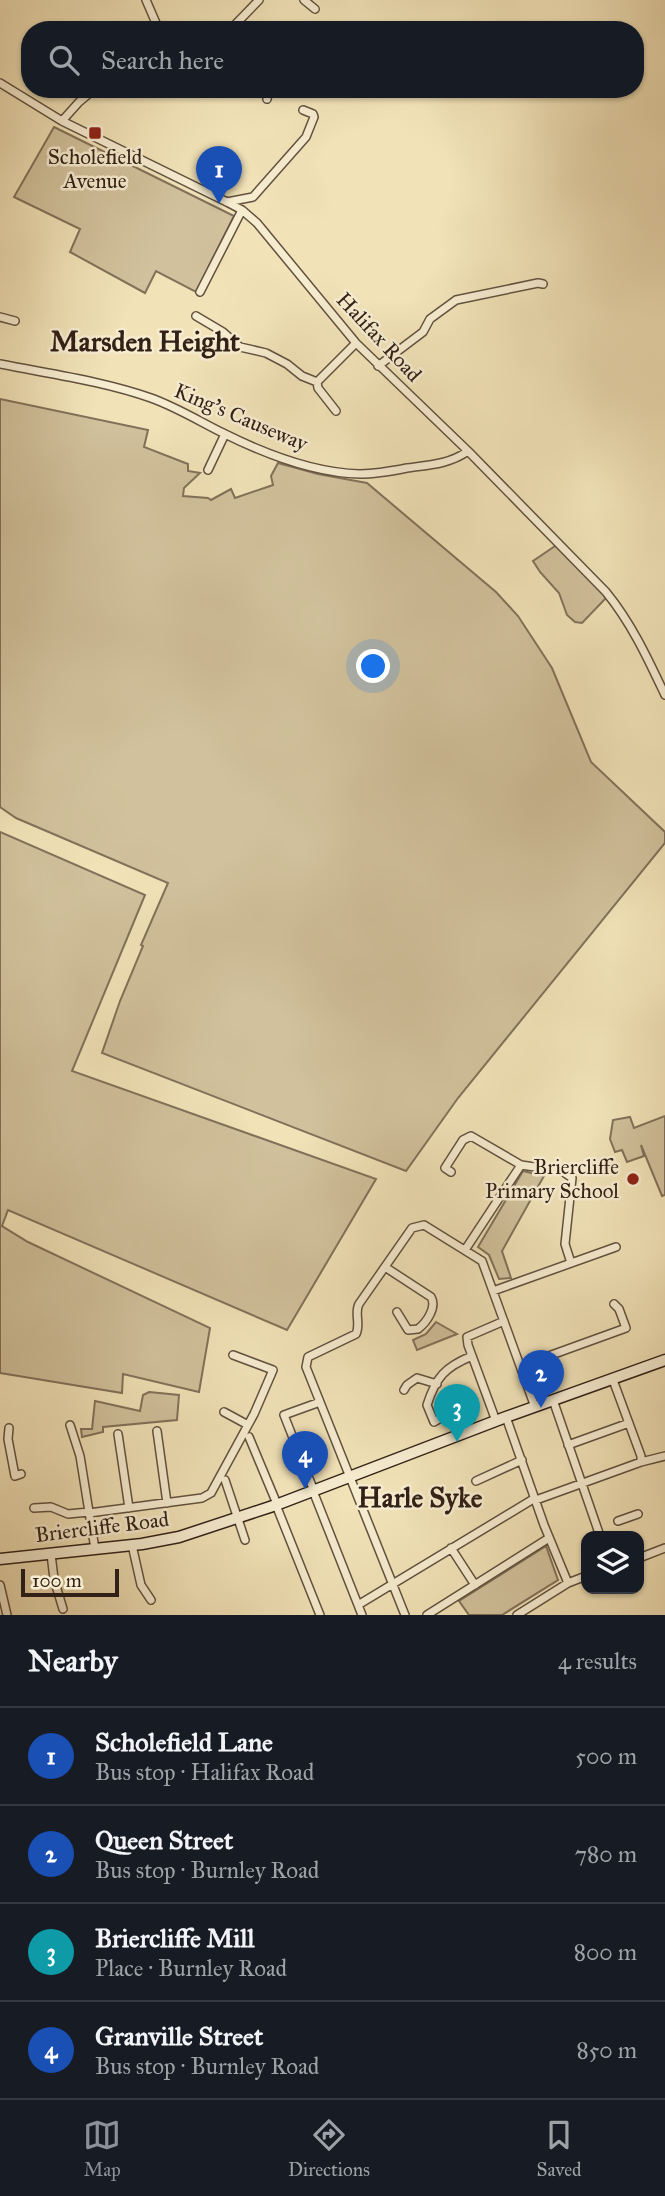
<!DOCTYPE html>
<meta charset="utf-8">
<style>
:root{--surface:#171b24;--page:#20242c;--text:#f1f3f6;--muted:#9ea1a6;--line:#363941;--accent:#8c9099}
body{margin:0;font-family:"IM FELL Great Primer",serif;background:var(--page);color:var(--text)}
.controls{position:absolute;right:21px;bottom:21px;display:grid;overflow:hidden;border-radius:14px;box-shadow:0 2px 5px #0004}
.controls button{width:63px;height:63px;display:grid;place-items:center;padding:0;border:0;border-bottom:2px solid var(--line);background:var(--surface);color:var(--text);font:35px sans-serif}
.scale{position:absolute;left:21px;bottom:18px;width:98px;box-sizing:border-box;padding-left:7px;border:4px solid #322117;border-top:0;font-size:19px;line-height:24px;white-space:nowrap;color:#322117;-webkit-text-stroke:5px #f6ecd0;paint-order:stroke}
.you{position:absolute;left:374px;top:667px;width:24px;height:24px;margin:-18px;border:5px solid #fff;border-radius:50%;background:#1a73e8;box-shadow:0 0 0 10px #1a73e833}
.badge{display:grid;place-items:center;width:46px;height:46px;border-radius:50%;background:var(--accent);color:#fff;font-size:23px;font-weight:700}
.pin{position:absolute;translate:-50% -58px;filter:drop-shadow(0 2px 4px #0008)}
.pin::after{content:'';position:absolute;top:37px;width:24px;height:21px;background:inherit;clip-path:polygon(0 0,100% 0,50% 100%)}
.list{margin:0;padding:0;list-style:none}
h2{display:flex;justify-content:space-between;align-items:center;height:91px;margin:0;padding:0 28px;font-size:30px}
h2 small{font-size:23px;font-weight:400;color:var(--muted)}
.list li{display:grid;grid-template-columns:46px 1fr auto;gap:21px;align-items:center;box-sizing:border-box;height:98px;padding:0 28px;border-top:2px solid var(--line)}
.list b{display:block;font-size:26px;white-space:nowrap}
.list p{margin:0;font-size:23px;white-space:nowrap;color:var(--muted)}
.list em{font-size:23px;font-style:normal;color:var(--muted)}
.icon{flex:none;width:38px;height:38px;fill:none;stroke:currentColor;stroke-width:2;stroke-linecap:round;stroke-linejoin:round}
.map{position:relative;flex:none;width:665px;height:1615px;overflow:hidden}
.search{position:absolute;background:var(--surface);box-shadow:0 2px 5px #0004;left:21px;right:21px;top:21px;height:77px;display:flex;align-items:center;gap:18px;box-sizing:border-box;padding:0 24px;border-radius:28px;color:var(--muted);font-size:26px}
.sheet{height:483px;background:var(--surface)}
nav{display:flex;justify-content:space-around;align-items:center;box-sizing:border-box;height:98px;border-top:2px solid var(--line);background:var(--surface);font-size:19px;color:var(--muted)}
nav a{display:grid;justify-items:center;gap:4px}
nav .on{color:var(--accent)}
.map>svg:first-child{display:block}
.green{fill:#d1c19c;stroke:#82715a;stroke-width:2}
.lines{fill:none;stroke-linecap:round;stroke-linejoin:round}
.street-casing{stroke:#62513f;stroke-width:10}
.secondary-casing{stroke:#322117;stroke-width:13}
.street{stroke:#f6ecd0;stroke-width:7}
.secondary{stroke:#f6ecd0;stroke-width:10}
.poi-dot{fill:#8f2418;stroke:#f6ecd0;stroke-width:2.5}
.labels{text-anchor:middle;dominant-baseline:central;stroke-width:5;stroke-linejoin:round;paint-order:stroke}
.poi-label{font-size:21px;fill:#322117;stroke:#f6ecd0}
.street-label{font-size:21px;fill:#322117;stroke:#f6ecd0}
.district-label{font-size:28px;font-weight:bold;fill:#322117;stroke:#f6ecd0}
</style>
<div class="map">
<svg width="665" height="1615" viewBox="0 0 665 1615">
<rect width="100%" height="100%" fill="#f1e2b7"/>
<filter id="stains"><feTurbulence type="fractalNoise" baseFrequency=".00286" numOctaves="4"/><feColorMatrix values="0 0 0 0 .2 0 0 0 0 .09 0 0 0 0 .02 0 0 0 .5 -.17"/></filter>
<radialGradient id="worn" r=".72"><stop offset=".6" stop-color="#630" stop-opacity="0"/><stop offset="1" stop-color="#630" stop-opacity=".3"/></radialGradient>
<path class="green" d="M54,127L234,216L196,292L156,271L145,293L70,252L80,229L14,197Z
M0,399L148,430L144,447L188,464V471L200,473L184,488L183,496L208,498L211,500L231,489L235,498L273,485L271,476L278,463L318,474L367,483L496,592L518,616L552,668L591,762L665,832V843L458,1098L406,1171L102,1053L120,1001L143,946L141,945L168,883L16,818L0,807Z
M558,544L607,597L582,623L575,622L567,615L559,593L540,572L533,561Z
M0,832L145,895L72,1071L376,1179L287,1330L8,1210L2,1226L28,1242L210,1328L199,1392L123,1374L122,1393L0,1373Z
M665,1116V1195L662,1196L641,1145L644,1156L627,1162L622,1150L615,1152L610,1139L613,1120L630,1117L634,1128Z
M523,1171L544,1176L502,1251L511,1278L499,1279L489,1255L478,1247Z
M436,1322L457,1334L417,1350L413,1340L426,1334Z
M149,1392L179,1395L177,1420L103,1427V1432L82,1437L81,1429H92L95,1401L140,1411L143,1395Z
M546,1546L558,1580L502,1615H469L459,1601Z"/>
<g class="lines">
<defs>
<path id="street" d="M146,0L159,30
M304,0L315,9
M230,30L259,0
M0,83L62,121L227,202L242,210L257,223L356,343L468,451L606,592C632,624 648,659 665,695
M267,99L269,89
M62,121L79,102L91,92
M227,202L253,197L306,137L314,117L313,114L303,110
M200,292L242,210
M196,316L223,332L240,347L266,353L287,364L302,376L317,382
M0,317L15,321
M0,364C50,374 103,381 151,398C176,407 199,421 223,433C263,453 314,473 360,474C375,474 392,471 407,468C429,465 450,464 468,451
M378,366L423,332L430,319L456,300L538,283L543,284
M336,411L318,388L317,382L356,343
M208,470L225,434
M451,1172L445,1168L463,1140L471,1136L521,1165
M465,1250L521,1165L562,1171L572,1178L565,1244L571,1263
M385,1267L431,1297C437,1307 427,1322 418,1329L408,1330L397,1312
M493,1291L616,1247
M521,1366L626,1328L619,1309L614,1304
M404,1390L407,1385L417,1378L437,1384
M553,1400L600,1536
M224,1412L248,1425
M506,1417L544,1525L568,1583
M439,1419L434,1422L427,1405C436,1377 445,1367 472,1356
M496,1421L468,1345L467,1337L504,1321
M70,1425L80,1456L95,1549
M9,1428L8,1439L15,1476L21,1474
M157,1431L167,1503
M118,1434L129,1508
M249,1437L277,1504
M568,1445L629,1423
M641,1462L665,1456
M225,1480L245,1540
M476,1481L522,1460
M313,1491L362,1615
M314,1491L284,1415L320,1402
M536,1500L641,1462V1456L613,1380
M276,1505L320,1615
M34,1508L51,1507L68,1514L89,1512
M89,1513L202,1498L211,1493L254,1414L273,1370L233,1355
M618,1521L638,1514
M132,1545L141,1585L151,1600
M451,1548L475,1585
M51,1554L54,1579L63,1609
M639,1558L665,1548
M0,1585L7,1615
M358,1605L535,1498
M405,1615L306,1367L308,1357L356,1334C361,1324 354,1313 359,1304L412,1228L424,1225L482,1261L535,1407
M427,1615L549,1538
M517,1615L568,1583L586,1576"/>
<path id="secondary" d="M0,1559L142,1544L179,1537L276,1505L506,1417L665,1360"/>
</defs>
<use href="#street" class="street-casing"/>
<use href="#secondary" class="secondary-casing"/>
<use href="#street" class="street"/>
<use href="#secondary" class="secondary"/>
</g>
<g class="poi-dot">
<rect x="88" y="126" width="14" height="14" rx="3.5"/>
<circle cx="633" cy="1179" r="7"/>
</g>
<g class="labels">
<g class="poi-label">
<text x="95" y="157">Scholefield<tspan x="95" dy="24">Avenue</tspan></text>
<text x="619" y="1167" text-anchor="end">Briercliffe<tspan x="619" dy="24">Primary School</tspan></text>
</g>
<g class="street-label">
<text transform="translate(379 337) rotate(47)">Halifax Road</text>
<text transform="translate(241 417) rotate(23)">King's Causeway</text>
<text transform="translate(102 1527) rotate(-7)">Briercliffe Road</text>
</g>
<g class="district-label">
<text x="145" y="341">Marsden Height</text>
<text x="420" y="1497">Harle Syke</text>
</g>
</g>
<rect width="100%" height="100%" filter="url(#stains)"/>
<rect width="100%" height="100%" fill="url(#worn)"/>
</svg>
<div class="controls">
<button><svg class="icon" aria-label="layers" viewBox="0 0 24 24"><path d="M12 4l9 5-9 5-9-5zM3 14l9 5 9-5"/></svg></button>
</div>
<div class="scale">100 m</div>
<div class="you"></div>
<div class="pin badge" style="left:219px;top:204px;background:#1a4fb4">1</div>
<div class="pin badge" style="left:541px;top:1408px;background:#1a4fb4">2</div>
<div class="pin badge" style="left:457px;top:1442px;background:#0f9aa8">3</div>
<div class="pin badge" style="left:305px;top:1489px;background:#1a4fb4">4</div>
<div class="search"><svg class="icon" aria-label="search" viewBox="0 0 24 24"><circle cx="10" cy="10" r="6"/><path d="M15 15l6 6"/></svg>Search here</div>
</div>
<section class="sheet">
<h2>Nearby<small>4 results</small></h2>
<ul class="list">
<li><span class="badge" style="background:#1a4fb4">1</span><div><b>Scholefield Lane</b><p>Bus stop · Halifax Road</p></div><em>500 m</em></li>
<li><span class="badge" style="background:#1a4fb4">2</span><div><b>Queen Street</b><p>Bus stop · Burnley Road</p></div><em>780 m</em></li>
<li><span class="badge" style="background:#0f9aa8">3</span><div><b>Briercliffe Mill</b><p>Place · Burnley Road</p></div><em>800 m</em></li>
<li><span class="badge" style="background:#1a4fb4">4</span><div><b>Granville Street</b><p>Bus stop · Burnley Road</p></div><em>850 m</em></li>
</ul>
</section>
<nav>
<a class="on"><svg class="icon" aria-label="map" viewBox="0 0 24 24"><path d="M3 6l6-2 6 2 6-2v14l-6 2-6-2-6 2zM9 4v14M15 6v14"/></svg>Map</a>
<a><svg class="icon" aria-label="directions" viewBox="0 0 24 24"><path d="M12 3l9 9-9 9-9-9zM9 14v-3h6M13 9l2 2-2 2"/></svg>Directions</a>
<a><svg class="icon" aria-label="saved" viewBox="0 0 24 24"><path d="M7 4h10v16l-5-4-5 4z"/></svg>Saved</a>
</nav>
